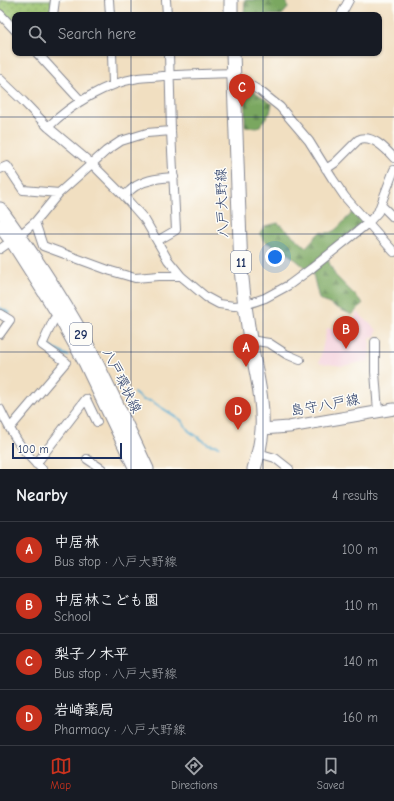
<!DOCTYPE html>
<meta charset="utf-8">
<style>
:root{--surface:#171b24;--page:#20242c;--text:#f1f3f6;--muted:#9ea1a6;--line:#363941;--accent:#c8321e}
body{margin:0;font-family:"Comic Neue","Klee One",sans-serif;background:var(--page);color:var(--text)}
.scale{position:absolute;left:12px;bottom:10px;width:110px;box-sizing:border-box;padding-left:4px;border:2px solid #1b2f5e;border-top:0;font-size:11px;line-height:14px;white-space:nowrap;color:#1b2f5e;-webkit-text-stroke:3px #fdfcf7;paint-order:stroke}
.you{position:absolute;left:275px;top:257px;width:14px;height:14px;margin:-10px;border:3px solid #fff;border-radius:50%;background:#1a73e8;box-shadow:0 0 0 6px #1a73e833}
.badge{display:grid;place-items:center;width:26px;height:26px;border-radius:50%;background:var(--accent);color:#fff;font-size:13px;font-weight:700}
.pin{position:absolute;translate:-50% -33px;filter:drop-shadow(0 1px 2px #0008)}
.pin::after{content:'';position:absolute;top:21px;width:14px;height:12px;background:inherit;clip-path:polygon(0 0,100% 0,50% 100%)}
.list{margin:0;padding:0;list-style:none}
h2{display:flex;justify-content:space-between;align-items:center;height:52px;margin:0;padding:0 16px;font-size:17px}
h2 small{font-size:13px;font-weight:400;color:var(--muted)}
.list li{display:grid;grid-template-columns:26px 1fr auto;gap:12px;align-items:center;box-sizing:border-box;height:56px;padding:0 16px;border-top:1px solid var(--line)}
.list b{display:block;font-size:15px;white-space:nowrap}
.list p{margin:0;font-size:13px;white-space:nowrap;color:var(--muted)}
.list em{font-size:13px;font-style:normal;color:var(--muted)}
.icon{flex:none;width:22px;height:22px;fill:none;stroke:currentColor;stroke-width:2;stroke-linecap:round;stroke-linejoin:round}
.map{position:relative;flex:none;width:394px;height:469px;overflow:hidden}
.search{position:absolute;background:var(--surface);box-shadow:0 1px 3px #0004;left:12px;right:12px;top:12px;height:44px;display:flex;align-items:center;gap:10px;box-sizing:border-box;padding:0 14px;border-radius:8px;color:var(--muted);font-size:15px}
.sheet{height:276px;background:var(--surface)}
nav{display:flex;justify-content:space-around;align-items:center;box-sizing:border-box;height:56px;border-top:1px solid var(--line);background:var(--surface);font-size:11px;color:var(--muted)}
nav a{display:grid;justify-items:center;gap:2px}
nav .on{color:var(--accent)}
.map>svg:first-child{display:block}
.built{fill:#f4cfdc}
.grass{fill:url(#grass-dots);stroke:#5a7865}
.forest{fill:url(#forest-firs);stroke:#4a6b5f}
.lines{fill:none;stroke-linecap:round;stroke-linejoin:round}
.stream{stroke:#56acd2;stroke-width:2}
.minor-casing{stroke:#868790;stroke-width:10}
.secondary-casing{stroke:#868790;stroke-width:13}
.primary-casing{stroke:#868790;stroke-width:15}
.minor{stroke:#fff;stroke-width:8}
.secondary{stroke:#fff;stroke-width:11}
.primary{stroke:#fff;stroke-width:13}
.grid{fill:none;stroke:#1b2f5e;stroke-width:1;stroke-opacity:0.55}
.labels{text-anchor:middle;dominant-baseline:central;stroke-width:3;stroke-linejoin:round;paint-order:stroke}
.shield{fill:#fdfcf7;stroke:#5f6c8c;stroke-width:1}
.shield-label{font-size:13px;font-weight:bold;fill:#1b2f5e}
.street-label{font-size:14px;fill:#1b2f5e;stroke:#fdfcf7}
</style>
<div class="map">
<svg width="394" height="469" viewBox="0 0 394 469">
<defs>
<pattern id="grass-dots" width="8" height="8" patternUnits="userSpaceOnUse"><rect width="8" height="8" fill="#99c16c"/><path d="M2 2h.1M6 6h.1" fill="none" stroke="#7c9d5c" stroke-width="1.8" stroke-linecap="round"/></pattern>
<pattern id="forest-firs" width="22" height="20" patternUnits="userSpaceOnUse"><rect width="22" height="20" fill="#7aa760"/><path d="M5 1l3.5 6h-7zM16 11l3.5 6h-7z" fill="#638852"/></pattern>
</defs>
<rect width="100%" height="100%" fill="#fdfcf7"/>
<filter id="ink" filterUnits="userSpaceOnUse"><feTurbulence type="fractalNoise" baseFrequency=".025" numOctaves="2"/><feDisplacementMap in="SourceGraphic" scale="8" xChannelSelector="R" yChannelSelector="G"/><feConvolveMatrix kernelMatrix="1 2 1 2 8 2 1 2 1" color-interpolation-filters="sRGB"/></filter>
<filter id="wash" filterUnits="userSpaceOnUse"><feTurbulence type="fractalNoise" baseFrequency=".012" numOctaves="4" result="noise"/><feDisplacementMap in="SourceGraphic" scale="16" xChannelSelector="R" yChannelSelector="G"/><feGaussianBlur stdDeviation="0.9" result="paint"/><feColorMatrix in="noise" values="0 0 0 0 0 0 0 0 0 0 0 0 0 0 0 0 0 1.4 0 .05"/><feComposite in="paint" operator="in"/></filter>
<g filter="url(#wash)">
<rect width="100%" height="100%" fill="#f1dfc1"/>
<path class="built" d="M357,312L377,330L375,337L370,338L369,361L343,366L319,363L327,328L350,332Z"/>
<path class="grass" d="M0,0H52L50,15H15V26L0,10Z"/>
<path class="forest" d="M245,0H286L288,8L282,15H244Z
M251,89L272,104L270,113L258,128L245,127V94Z
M354,212L363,223L325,254L335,275L363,303L352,315L319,299L313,274L285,251L264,241L260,232L266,226L278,223L306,247L320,232C323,233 325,233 327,233C337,233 346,217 354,212Z"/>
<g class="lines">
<path class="stream" d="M0,308L10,313
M46,343L56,350L68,356
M134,393L143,400L151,401L181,420L189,431L208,444L219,446"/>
</g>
</g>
<g filter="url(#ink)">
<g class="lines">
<defs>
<path id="minor" d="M109,0L110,15
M166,0L167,15
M342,13L349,0
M0,14L15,30
M53,15L55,0
M37,53L81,101
M112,53L113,85
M0,79L23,101L48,127L91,163L124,196L145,220L168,260L181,276L206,297L219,304L234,306L245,305L265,298L289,285L312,268L368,223L378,212L394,170
M234,83H241L248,84L260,91L280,107L309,141L332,178L345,197L394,252
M48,127C72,104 104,84 138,78C146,77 155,77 163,76C186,74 210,74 233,73
M0,169L7,166L23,190L59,193
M326,169L335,163L358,140C371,133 386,149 394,158
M124,196C128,193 132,188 136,186C148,179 161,178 174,177
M381,205L394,218
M35,222L43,246L111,271L135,278L159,276H181
M157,241L176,230L171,131L169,53
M0,249L20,235L35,222L59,193L106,151L121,141L147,133L171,131
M0,314L10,320L0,334
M250,340L269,343L286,354L300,360
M375,342V372L378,412
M0,409C11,432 22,452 42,469
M10,428L66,362L42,345L54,319L59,315
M258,453L275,458L289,469
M87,459L102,469
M36,464L86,399L97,422"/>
<path id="secondary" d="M262,429L289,427L394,409"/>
<path id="primary" d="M231,0V15
M233,53L241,269C243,293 246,316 250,339C255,369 264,399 262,430C261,443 258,456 254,469
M0,209C27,246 53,284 76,324C102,371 124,420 147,469
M0,226L12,241L59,315L85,362L136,469"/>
</defs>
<use href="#minor" class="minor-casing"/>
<use href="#secondary" class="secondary-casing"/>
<use href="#primary" class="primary-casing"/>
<use href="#minor" class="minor"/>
<use href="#secondary" class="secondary"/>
<use href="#primary" class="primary"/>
</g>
</g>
<path class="grid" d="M131,0V15M263,0V15M131,53V469M263,53V469M0,117H394M0,234H394M0,352H394"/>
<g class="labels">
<g class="shield">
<rect x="231" y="251" width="20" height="22" rx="3"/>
<rect x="70" y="323" width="22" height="22" rx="3"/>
</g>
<g class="shield-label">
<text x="241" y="262">11</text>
<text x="81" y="334">29</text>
</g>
<g class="street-label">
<text transform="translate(222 203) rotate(-92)">八戸大野線</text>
<text transform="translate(122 381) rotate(64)">八戸環状線</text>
<text transform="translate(325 405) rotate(-10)">島守八戸線</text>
</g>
</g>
</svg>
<div class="scale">100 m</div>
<div class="you"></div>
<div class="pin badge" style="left:246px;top:367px">A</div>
<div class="pin badge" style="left:346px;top:349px">B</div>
<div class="pin badge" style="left:242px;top:107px">C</div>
<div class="pin badge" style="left:238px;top:430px">D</div>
<div class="search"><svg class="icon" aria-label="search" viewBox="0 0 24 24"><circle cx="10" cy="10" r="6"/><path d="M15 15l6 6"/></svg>Search here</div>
</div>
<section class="sheet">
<h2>Nearby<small>4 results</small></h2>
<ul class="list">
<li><span class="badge">A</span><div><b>中居林</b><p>Bus stop · 八戸大野線</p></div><em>100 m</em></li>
<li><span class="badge">B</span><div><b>中居林こども園</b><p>School</p></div><em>110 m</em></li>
<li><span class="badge">C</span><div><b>梨子ノ木平</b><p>Bus stop · 八戸大野線</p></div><em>140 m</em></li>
<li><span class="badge">D</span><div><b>岩崎薬局</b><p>Pharmacy · 八戸大野線</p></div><em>160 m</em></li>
</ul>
</section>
<nav>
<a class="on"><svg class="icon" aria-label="map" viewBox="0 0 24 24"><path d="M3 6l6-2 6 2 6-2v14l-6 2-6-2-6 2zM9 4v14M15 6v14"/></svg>Map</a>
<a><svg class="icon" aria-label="directions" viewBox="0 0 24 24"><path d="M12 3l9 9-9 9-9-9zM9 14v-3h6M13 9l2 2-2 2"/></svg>Directions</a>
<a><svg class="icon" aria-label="saved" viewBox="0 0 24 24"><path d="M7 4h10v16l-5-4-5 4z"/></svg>Saved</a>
</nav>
